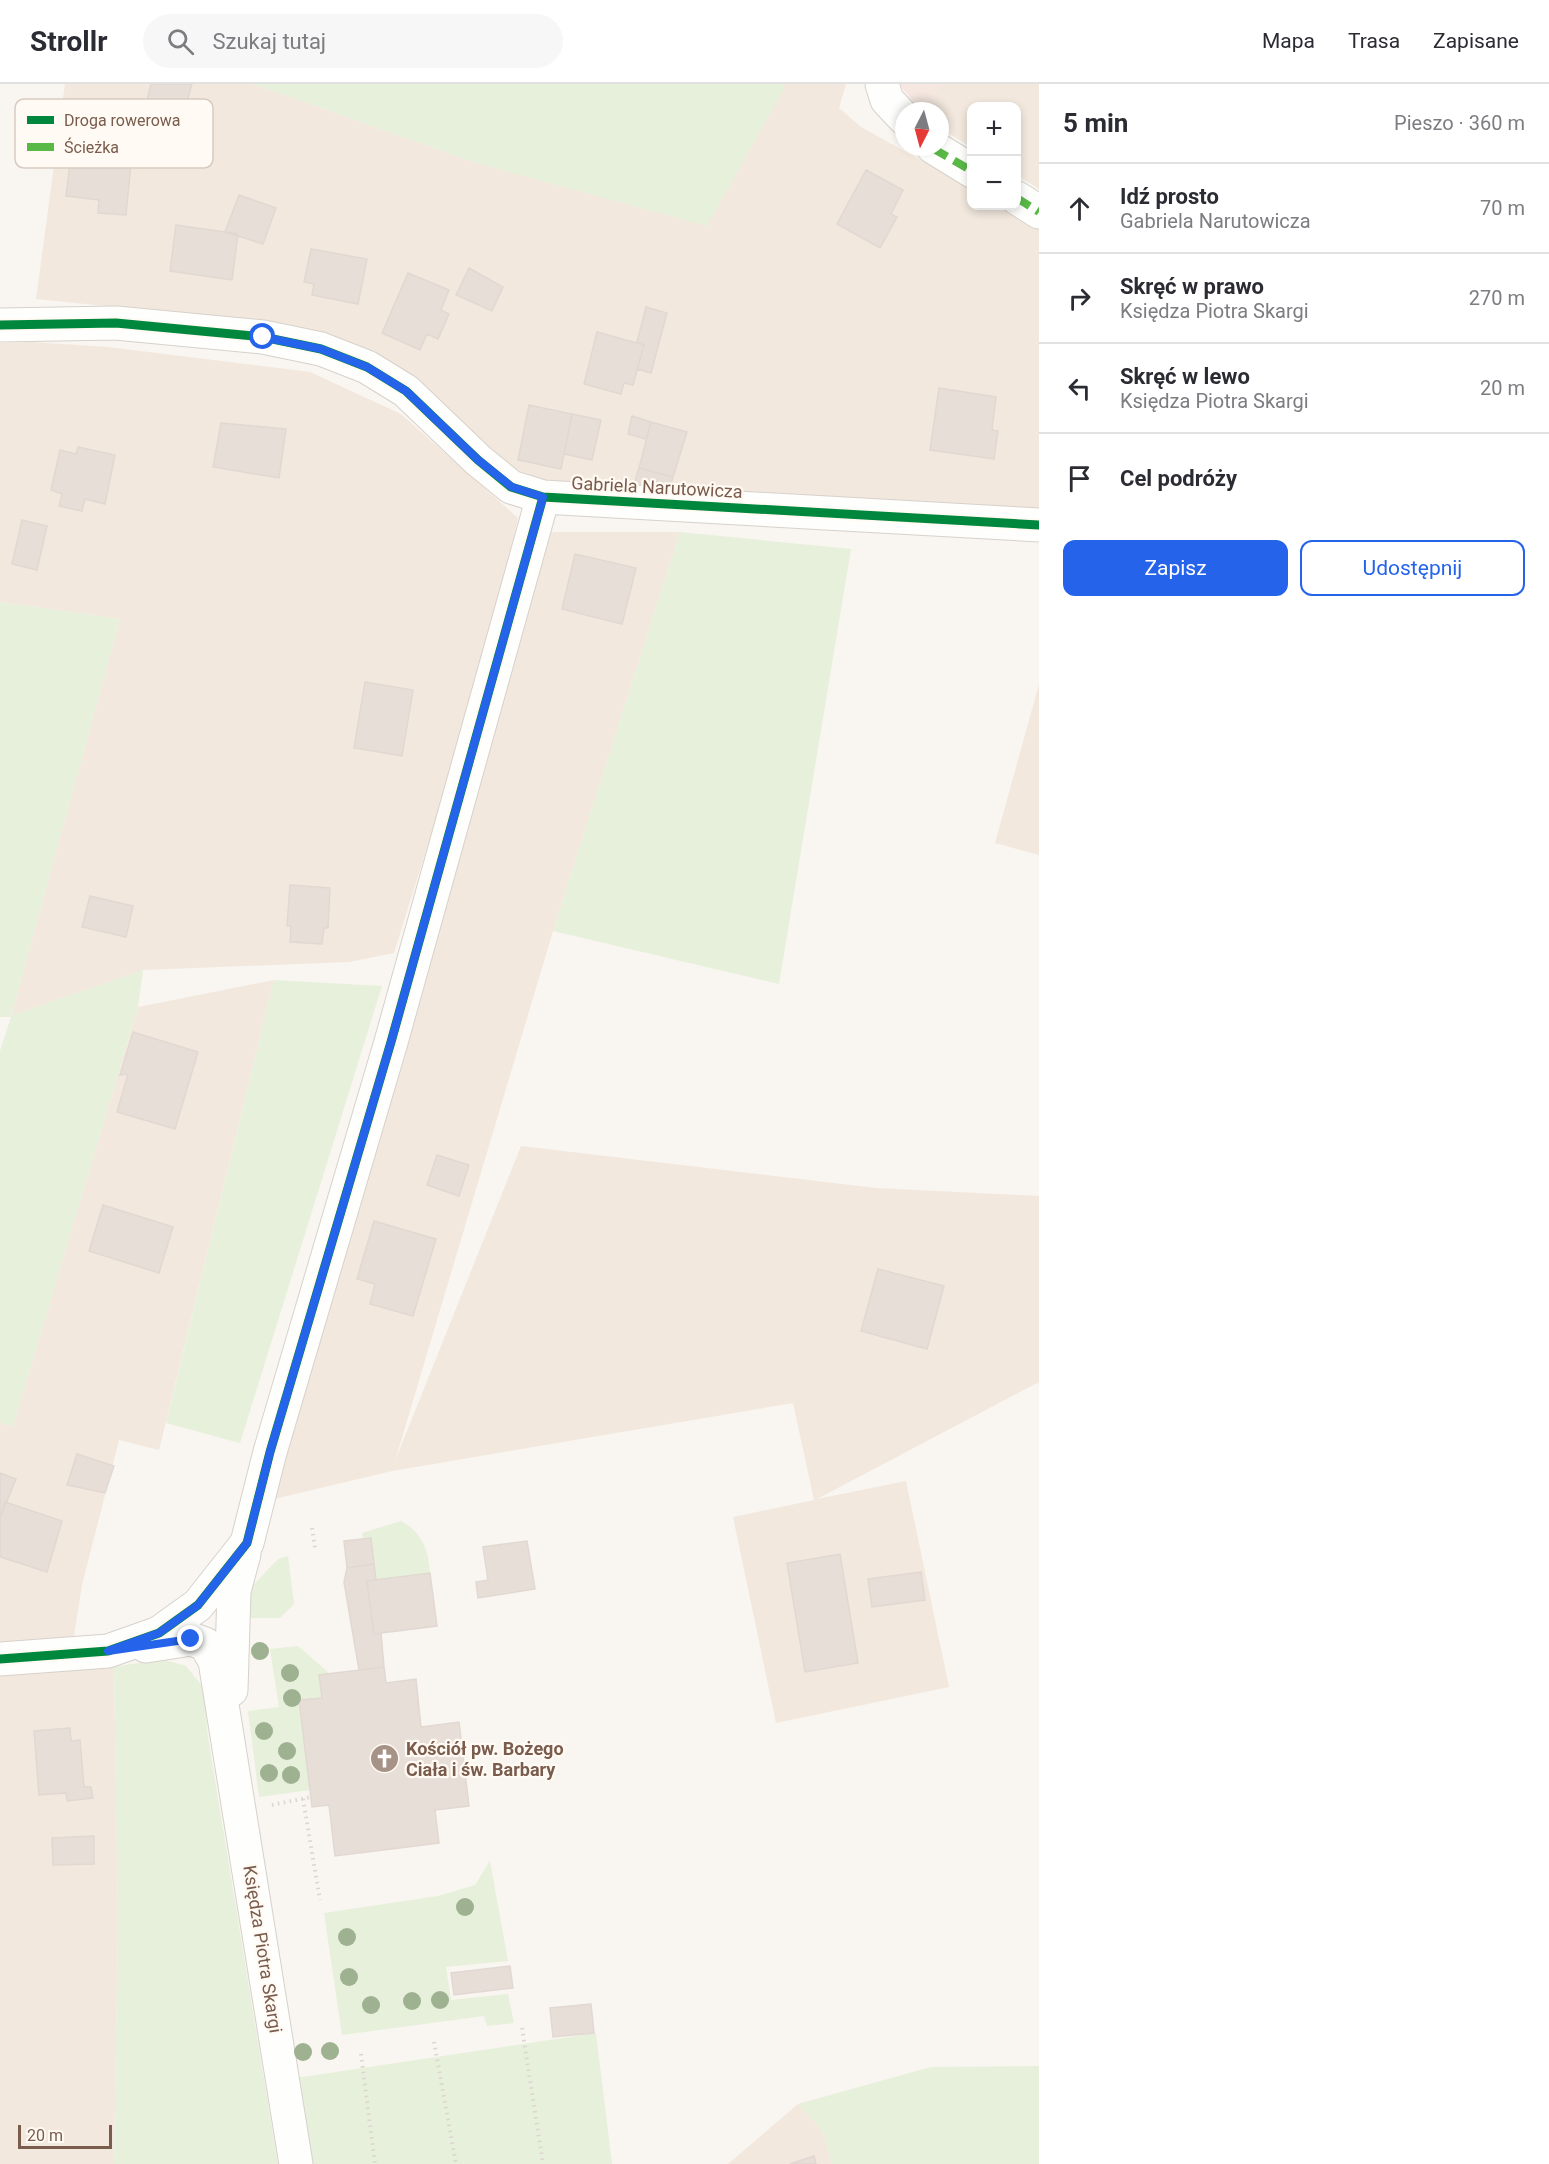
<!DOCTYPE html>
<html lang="pl">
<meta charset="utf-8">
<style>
:root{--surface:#fff;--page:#f7f7f7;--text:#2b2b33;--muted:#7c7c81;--line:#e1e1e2;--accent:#2563eb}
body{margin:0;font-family:Roboto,sans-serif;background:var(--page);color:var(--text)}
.controls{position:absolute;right:18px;top:18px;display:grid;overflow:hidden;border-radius:12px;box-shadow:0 3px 9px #0003}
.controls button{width:54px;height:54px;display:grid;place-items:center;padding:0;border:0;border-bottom:2px solid var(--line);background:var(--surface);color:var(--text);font:30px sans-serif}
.compass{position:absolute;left:895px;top:18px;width:54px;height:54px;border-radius:50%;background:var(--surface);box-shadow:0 3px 9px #0003;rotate:186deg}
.scale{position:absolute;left:18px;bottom:15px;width:94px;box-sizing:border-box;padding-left:6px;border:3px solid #7a5c4d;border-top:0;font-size:16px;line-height:21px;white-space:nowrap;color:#7a5c4d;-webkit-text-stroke:4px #fffaf3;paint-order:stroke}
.stop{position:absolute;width:18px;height:18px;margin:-14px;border:4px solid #2563eb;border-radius:50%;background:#fff}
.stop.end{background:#2563eb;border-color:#fff;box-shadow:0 2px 6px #0008}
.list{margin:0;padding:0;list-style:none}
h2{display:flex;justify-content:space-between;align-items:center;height:78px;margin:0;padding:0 24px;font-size:26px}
h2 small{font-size:20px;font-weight:400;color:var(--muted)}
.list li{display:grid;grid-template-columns:39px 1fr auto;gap:18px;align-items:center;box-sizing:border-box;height:90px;padding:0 24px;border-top:2px solid var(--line)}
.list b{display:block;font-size:22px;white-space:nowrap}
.list p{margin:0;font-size:20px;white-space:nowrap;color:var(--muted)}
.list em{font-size:20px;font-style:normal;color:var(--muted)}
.actions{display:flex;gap:12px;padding:18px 24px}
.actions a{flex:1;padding:14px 0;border:2px solid var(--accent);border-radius:12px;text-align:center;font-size:21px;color:var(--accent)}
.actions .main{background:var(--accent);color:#fff}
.icon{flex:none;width:33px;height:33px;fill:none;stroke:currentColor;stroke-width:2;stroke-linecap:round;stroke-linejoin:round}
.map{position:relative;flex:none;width:1039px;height:2080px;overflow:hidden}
header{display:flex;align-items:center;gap:36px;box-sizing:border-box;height:84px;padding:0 30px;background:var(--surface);border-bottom:2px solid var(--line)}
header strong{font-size:28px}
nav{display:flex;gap:33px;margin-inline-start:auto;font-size:21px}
.search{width:420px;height:54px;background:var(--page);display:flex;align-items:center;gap:15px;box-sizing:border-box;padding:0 21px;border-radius:33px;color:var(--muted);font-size:22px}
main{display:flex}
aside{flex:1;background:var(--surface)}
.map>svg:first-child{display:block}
.residential{fill:#f2e8de}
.commercial{fill:#f6e8e1}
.green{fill:#e7f0db}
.building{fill:#e6ded7;stroke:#e2d8d2;stroke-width:1.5}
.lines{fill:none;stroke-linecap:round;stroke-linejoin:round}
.minor-casing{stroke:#d7d1cb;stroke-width:35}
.path{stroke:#dcd5d0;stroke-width:4;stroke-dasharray:1.5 4.5;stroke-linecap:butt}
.minor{stroke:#fefefd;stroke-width:33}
.quiet{stroke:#58b947;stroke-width:8;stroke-dasharray:15 8;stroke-linecap:butt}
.cycleway-casing{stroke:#fffaf3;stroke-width:13}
.cycleway{stroke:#00873e;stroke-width:9}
.tree{fill:#9eb190}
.route{stroke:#2563eb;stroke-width:8}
.labels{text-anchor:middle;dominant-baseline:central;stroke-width:4.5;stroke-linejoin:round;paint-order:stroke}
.street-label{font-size:18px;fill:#7a5c4d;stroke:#fffaf3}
.poi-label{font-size:18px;font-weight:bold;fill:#7a5c4d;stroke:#fffaf3;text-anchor:start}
.key{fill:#fffaf3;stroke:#d7cbc1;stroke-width:1.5}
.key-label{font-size:16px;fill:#7a5c4d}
</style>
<header>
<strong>Strollr</strong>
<div class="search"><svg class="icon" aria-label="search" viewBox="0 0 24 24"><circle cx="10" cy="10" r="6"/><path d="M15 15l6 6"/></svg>Szukaj tutaj</div>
<nav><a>Mapa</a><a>Trasa</a><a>Zapisane</a></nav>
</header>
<main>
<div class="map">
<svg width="1039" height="2080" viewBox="0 0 1039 2080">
<rect width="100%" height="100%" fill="#f9f5f0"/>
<path class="residential" d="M65,0H254L476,79L785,3L782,0H846L839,24L861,43L971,104L972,122H1003L1039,141V429L544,396L510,383L368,265L292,241L36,215Z
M938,0H1039V105L1017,91V22H972L971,63L940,44V27H931Z
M32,258L108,263L310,288L401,330L518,434L481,591L394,869L349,878L143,886L11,932L120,535L0,518V259Z
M551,448H680L553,847L395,1377L521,1062L876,1104L1039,1112V1298L817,1415L906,1397L949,1603L776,1639L733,1433L814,1416L793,1319L392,1387L270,1416Z
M1039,600V771L995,759Z
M274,896L159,1366L119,1356L82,1501L73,1559L0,1563V1339L13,1342L138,923Z
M114,1583L118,1838L114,2080H0V1591Z
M798,2020L822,2046L832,2080H728Z"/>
<path class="commercial" d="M899,0H938L931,27H921Z"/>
<path class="green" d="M254,0H782L785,3L707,142L476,79Z
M680,448L851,465L779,900L553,847Z
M0,518L120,535L11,932L143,886L138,923L13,1342L0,1339V967L11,933H0Z
M274,896L382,902L240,1359L166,1339Z
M401,1437C422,1448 429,1467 430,1489L376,1496L371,1455L363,1456L362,1449Z
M288,1472L294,1520L280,1534H242L243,1512L278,1475Z
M298,1562L330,1590L319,1591L322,1614L299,1617L310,1706L259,1713L248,1627L279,1623L270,1565Z
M161,1575L186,1582L203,1603L208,1653L278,2080H114L118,1838L114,1583Z
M490,1777L508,1877L446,1883L451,1916L508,1910L514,1939L487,1942L484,1932L342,1951L324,1829L438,1812L475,1801Z
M596,1949L612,2080H309L296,1994Z
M1039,1982V2080H832L822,2046L798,2020L931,1983Z"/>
<path class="building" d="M151,0H192L181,39L144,28Z
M114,78L131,80L126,131L98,129L99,116L66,112L70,79L113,84Z
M866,86L903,106L891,130L897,133L880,164L837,140Z
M239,111L276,124L263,160L225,148Z
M176,141L238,150L232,196L170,187Z
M311,165L367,175L358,220L312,211L314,200L304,198Z
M469,184L503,203L492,227L456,211Z
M408,189L449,206L441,226L449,230L438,255L427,250L420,266L382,249Z
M646,223L667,229L651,289L637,285L644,261L637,258Z
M597,248L644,261L633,301L624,299L621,310L584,300Z
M939,304L996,313L992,346L998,347L994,375L930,366Z
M529,321L572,330L561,385L518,376Z
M572,330L601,336L592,376L564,370Z
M632,332L651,338L646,355L628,350Z
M651,338L687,348L673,393L639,384Z
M221,339L286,345L279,394L213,383Z
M78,363L115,371L105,420L85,415L82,427L59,422L62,410L51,406L60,366L76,370Z
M639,384L673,393L670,404L633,403Z
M22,436L47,442L37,486L12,480Z
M575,470L636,484L622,540L562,525Z
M365,598L413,606L402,672L354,664Z
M290,801L330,804L328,844H324L322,860L290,858L291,842H287Z
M90,812L133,822L126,853L82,843Z
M133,948L198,968L175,1045L117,1028L128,990L120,991Z
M437,1071L469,1081L459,1112L427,1101Z
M103,1121L173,1143L159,1189L89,1167Z
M374,1137L436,1155L413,1232L370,1220L375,1200L357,1195Z
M878,1185L944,1202L927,1265L861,1247Z
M77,1370L114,1382L105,1409L67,1401Z
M0,1389L16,1395L0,1434Z
M5,1418L62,1437L47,1488L0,1473V1435Z
M371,1454L374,1480L347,1484L344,1457Z
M527,1457L535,1505L478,1514L476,1498L488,1496L483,1463Z
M840,1470L858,1579L805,1588L787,1479Z
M374,1480L376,1496L367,1497L374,1550L381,1549L384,1583L359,1586L344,1498L347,1484Z
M921,1488L925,1516L872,1523L868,1495Z
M430,1489L437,1542L374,1550L367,1497Z
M384,1583L386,1599L416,1595L421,1643L459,1638L469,1722L435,1726L439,1759L335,1772L329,1721L312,1723L299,1616L322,1614L319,1591Z
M70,1644L71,1657L80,1656L84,1703H91L93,1714L67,1717L66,1709L39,1711L34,1647Z
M94,1752V1780L53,1781L52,1754Z
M510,1882L513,1904L454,1911L451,1889Z
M591,1920L594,1949L553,1953L550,1924Z
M814,2072L816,2080H790Z"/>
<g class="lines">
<defs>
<path id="minor" d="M882,0L887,16L904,34
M933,63L972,87
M1017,114L1039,128
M0,241L116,239L263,253L321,265L367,283L406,307L478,376L511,403L543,413L1039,441
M146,1562L191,1555L205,1560L215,1577L296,2080
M0,1575L108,1567L159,1549L198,1521L247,1459L270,1368L391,958L543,413
M231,1606L234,1507L244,1470"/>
</defs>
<use href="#minor" class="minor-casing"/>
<path class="path" d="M312,1444L315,1464
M303,1715L320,1816
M272,1721L311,1713
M522,1944L543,2080
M434,1958L456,2080
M361,1970L375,2080"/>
<use href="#minor" class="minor"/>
<path class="quiet" d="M934,65L972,87
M1017,114L1039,128"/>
<defs>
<path id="cycleway" d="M0,241L116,239L263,253L321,265L367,283L406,307L478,376L511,403L543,413L1039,441
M0,1575L108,1567L159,1549L198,1521L247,1459L270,1368L391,958L543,413"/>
</defs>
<use href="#cycleway" class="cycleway-casing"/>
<use href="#cycleway" class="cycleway"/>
</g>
<g class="tree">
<circle cx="260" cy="1567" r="9"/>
<circle cx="290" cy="1589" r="9"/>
<circle cx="292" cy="1614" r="9"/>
<circle cx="264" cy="1647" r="9"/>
<circle cx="287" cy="1667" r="9"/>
<circle cx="269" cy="1689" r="9"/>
<circle cx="291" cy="1691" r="9"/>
<circle cx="465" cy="1823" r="9"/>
<circle cx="347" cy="1853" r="9"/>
<circle cx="349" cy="1893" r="9"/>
<circle cx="440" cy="1916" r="9"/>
<circle cx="412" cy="1917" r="9"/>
<circle cx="371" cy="1921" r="9"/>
<circle cx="330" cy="1967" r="9"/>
<circle cx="303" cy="1968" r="9"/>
</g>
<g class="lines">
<path class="route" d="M191,1555L108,1567L159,1549L198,1521L247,1459L270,1368L391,958L543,413L512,403L478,376L406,307L367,283L321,265L263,253"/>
</g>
<defs>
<symbol id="church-disc" viewBox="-11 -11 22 22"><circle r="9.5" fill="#a69286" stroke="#fffaf3"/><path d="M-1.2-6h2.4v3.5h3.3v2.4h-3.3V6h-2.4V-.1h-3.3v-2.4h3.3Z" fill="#fff"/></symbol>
</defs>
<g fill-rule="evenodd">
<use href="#church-disc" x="368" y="1658" width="33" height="33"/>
</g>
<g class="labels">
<g class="street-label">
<text transform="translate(657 403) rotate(3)">Gabriela Narutowicza</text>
<text transform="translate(263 1865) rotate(81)">Księdza Piotra Skargi</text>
</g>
<g class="poi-label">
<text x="406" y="1664">Kościół pw. Bożego<tspan x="406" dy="21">Ciała i św. Barbary</tspan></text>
</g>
</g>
<rect x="15" y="15" width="198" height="69" rx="9" class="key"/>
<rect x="27" y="32" width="27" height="8" fill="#00873e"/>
<rect x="27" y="59" width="27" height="8" fill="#58b947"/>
<g class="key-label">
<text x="64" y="42">Droga rowerowa</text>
<text x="64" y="69">Ścieżka</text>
</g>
</svg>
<div class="controls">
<button>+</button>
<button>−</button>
</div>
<svg class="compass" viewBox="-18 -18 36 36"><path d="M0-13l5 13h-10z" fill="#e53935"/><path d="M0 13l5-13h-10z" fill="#7c7c81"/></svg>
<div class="scale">20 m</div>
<div class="stop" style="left:263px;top:253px"></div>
<div class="stop end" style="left:191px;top:1555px"></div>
</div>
<aside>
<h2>5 min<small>Pieszo · 360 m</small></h2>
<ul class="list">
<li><svg class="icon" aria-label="ahead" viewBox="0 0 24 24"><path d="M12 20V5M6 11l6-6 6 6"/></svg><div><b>Idź prosto</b><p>Gabriela Narutowicza</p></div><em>70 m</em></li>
<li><svg class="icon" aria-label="right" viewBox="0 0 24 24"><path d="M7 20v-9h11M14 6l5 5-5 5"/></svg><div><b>Skręć w prawo</b><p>Księdza Piotra Skargi</p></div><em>270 m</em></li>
<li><svg class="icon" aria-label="left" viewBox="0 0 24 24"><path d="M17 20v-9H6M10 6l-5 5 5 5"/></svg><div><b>Skręć w lewo</b><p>Księdza Piotra Skargi</p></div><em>20 m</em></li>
<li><svg class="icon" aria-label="arrive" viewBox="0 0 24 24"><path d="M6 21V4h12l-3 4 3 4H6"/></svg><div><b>Cel podróży</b></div></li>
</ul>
<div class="actions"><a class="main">Zapisz</a><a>Udostępnij</a></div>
</aside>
</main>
